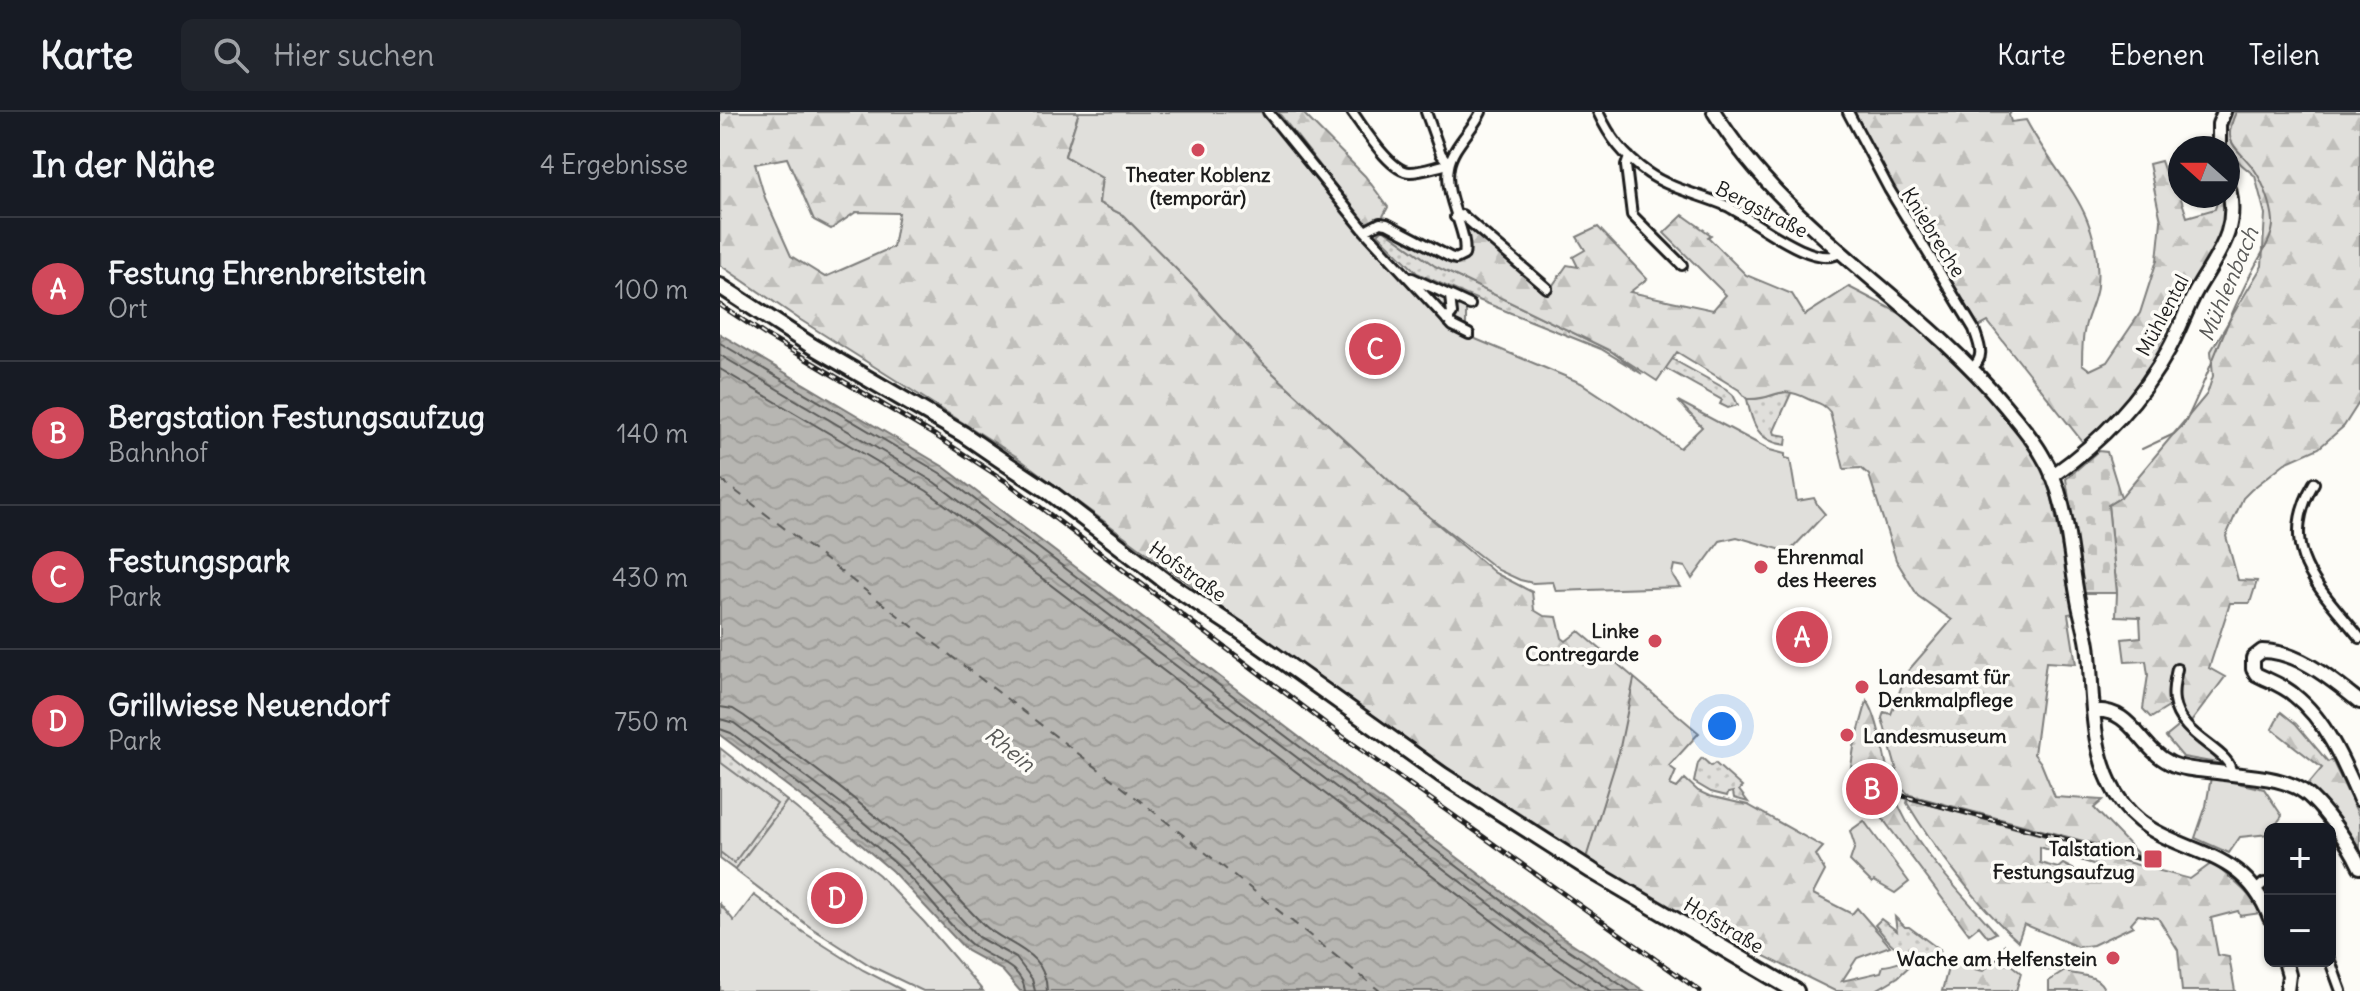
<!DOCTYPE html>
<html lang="de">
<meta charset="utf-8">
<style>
:root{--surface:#171b24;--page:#20242c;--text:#f1f3f6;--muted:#9ea1a6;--line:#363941;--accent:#d1495b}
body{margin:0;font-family:Delius,sans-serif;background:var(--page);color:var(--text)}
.controls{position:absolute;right:24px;bottom:24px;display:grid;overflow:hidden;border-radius:12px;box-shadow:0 2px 6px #0004}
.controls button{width:72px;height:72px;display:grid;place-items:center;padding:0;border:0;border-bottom:2px solid var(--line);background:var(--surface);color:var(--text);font:40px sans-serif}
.compass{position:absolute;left:1448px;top:24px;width:72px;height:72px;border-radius:50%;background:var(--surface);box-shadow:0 2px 6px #0004;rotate:291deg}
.you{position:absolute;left:1002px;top:614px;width:28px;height:28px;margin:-20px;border:6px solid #fff;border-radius:50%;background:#1a73e8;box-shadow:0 0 0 12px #1a73e833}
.badge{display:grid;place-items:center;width:52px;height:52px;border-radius:50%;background:var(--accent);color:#fff;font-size:26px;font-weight:700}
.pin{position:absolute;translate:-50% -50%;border:4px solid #fff;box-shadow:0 2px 8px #0006}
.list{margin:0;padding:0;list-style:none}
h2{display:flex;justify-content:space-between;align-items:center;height:104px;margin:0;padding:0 32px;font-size:34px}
h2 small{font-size:26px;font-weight:400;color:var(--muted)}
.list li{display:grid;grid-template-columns:52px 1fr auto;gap:24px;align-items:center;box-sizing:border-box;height:144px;padding:0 32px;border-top:2px solid var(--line)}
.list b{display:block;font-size:30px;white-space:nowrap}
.list p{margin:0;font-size:26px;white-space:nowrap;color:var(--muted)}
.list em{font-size:26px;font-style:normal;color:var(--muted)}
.icon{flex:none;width:44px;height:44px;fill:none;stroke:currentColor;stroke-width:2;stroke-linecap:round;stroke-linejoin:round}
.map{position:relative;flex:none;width:1640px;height:879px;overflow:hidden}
header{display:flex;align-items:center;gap:48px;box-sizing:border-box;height:112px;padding:0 40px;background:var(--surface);border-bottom:2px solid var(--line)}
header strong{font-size:38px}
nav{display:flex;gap:44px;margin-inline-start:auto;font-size:28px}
.search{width:560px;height:72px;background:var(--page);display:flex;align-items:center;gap:20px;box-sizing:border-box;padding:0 28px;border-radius:12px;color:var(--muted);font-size:30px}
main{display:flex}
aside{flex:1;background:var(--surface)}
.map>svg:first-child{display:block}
.grass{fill:url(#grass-dots);stroke:#7e7e7c;stroke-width:2}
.forest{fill:url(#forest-firs);stroke:#7e7e7c;stroke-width:2;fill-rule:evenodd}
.cemetery{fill:url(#cemetery-stones);stroke:#7e7e7c;stroke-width:2}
.green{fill:#e0dfdb;stroke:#7e7e7c;stroke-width:2}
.water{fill:url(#water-waves);stroke:#797876;stroke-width:2}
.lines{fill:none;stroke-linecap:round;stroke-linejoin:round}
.shore{stroke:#5a5a58;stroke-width:2}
.stream{stroke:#797876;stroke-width:2}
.ferry{stroke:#5a5a58;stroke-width:2;stroke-dasharray:10 8;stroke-linecap:butt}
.street-casing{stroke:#1c1c1c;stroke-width:14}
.secondary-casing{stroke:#1c1c1c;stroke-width:18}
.primary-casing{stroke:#1c1c1c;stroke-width:20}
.street{stroke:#fdfcf7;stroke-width:8}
.secondary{stroke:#fdfcf7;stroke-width:12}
.primary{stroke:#fdfcf7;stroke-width:14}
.rail-casing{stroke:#1c1c1c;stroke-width:5}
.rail{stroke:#fdfcf7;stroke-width:2;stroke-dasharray:6;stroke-linecap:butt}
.poi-dot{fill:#d1495b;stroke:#fdfcf7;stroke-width:3}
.labels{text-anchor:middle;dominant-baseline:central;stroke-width:7;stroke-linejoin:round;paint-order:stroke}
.poi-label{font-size:20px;font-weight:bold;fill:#1c1c1c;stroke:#fdfcf7;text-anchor:start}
.street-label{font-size:20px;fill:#1c1c1c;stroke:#fdfcf7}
.water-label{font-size:22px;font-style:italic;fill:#5a5a58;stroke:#fdfcf7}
</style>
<header>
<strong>Karte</strong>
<div class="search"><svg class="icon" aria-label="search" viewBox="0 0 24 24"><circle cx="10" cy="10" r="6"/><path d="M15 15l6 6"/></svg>Hier suchen</div>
<nav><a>Karte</a><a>Ebenen</a><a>Teilen</a></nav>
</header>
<main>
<aside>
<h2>In der Nähe<small>4 Ergebnisse</small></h2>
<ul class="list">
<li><span class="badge">A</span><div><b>Festung Ehrenbreitstein</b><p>Ort</p></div><em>100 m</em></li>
<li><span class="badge">B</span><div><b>Bergstation Festungsaufzug</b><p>Bahnhof</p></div><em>140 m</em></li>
<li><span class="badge">C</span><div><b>Festungspark</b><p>Park</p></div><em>430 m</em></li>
<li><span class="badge">D</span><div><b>Grillwiese Neuendorf</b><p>Park</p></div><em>750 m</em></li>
</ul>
</aside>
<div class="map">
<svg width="1640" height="879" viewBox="0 0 1640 879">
<defs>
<pattern id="grass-dots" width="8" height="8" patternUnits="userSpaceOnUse" patternTransform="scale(2)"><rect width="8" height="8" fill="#e0dfdb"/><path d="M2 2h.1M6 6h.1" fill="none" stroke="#c0bfbb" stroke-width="1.8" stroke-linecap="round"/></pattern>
<pattern id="forest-firs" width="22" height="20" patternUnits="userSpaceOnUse" patternTransform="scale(2)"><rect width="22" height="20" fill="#e0dfdb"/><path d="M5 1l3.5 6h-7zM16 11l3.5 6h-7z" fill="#c0bfbb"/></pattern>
<pattern id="cemetery-stones" width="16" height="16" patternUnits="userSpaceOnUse" patternTransform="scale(2)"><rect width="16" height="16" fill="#e0dfdb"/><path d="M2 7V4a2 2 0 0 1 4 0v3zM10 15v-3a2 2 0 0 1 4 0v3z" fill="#c0bfbb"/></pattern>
<pattern id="water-waves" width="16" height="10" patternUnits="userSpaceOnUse" patternTransform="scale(2)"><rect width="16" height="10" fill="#b7b6b2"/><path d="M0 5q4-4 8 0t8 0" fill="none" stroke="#9d9c98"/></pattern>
</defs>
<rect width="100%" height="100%" fill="#fdfcf7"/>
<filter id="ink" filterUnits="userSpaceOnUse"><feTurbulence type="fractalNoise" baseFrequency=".0125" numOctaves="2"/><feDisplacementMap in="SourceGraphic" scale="16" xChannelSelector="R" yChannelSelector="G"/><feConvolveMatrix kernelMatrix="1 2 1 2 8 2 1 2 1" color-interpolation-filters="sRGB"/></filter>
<g filter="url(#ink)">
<path class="grass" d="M663,117L715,154L891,239L922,262L881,237L746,183L697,161L658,122Z
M952,247L1006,277L1013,283L1018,293L1008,296L1000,292L1002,288L945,256Z
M1072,279L1054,319L1055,322L1067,324L1066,333C1038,330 1032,312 1027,287C1044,288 1056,280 1072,279Z
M0,636L67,689L15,758L0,747Z
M982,646L991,654L995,651L1022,675L1019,678L1028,690L1014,686L1013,680L1008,681L1007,684L991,680L974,670L978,651Z
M1175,805L1185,815H1189L1220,838L1217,845C1183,849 1175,837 1155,813L1161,807L1177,819Z"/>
<path class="forest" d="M0,0H359L345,43L382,66L379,91L403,103L477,178L542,251L701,398L775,461L812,480L814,498L824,504L837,505L842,526L846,529L859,519L979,621L949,654L956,659L950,673L957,676L965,667L978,679L989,684L1028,693L1103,735L1096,743L1105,759L1093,782L1132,802L1137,796L1170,834L1137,846L1122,869L1161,860L1163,854C1177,853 1186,846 1197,847L1178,865L1158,877L1159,879H1115L1026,835L983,809L976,813L970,810L768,684L541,525L294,343L79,207L0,153ZM67,46L94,108L111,117L136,100L179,101L173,135L105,165L71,144L45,86L35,52Z
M558,0H582L645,64L668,95L661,108L645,111Z
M1131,0H1291L1289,3L1291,10L1306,8C1338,69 1383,98 1377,174C1376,188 1368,201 1365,215C1362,227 1362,240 1362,252L1370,258L1387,250L1420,201L1437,148L1441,109L1429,52L1441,49L1446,63L1453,62L1467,105L1495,97L1499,84H1506L1503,122L1439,248L1399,299L1365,333L1268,210L1255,217Z
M1510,0H1640V289L1624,314L1599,336L1565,351L1531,378L1523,386L1506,424L1518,468L1537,469L1530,491H1510L1489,556L1505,565L1468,614L1452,593L1431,606L1423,597L1428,563L1426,549L1405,550L1402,527L1421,525L1420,505L1396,504L1397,481L1388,393L1401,385L1487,282L1493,264L1491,239L1542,154L1545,102L1535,64L1521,52L1502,27L1506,6Z
M963,103L991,123L988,125L1026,163L1072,182L1085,203L1129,175L1185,204L1257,273L1308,328L1322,357L1332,386L1355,501L1348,502L1356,552L1326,550L1314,642L1321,651L1335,685L1383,688L1374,696L1420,744L1190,683L1182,677L1162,606L1164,600L1171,602L1187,560L1232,508L1198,484L1176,448L1149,363L1141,356L1124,357L1110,300C1103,291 1097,291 1088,287C1056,271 1056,289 1027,287L1019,278L957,240L937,269L891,239L715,154L663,117C687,122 710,144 737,152L746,149L750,140L740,107L828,180L847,153L858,155L853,145L865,138L857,125L878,115L927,167L910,180L993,198L1006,183L944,121Z
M1147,589C1160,605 1165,658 1174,682C1193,735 1240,779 1276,821L1268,825L1259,814L1249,822L1148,687L1150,679L1156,681L1159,672L1145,668L1140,656L1131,655L1134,635Z
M1561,600L1576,612L1608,650L1611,648L1614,652L1640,706V741L1628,722L1586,675L1602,656L1552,617Z
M1457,606L1473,628L1508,653L1463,645L1446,625L1457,616Z
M1188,687L1399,744V748L1470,767L1492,751C1510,766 1530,780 1541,801L1520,804L1518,799L1491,806L1498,843L1509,845L1515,879H1462L1458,838L1438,806L1418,803L1411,811L1413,814L1373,833L1358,835L1304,812L1298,829C1259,795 1213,734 1187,691ZM1320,735L1379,754V755L1364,770L1353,757L1343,752L1338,756L1320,751Z
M1284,834V847L1301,861L1296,879H1222L1228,856L1246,846L1255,857L1263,859L1277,846Z
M1315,848L1328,853L1350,852L1349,861C1365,864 1379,863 1385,879H1329V869L1345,859L1322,857L1314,851Z"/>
<path class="cemetery" d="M1378,339L1387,340L1401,385L1388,393L1397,481H1363L1346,367Z"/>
<path class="green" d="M359,0H547L685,167L746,195V223L861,271L960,336L982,315L958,289L1050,338L1065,342V346L1070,347L1077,389L1094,386L1098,394L1105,402L1069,440L1017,425L1000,429L972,467L965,455L954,453L952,462L960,475L836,479L833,470L813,471L800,468L778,458L701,398L542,251L477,178L403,103L379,91L382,66L345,44Z
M0,650L57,692L14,751L0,740Z
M1491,665L1544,677L1562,704L1549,722L1520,725L1509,741L1475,726L1486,694Z
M67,689L159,763L204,810L263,879H203L151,854L90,815L15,758Z
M1144,709L1189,770L1175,781L1154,769L1152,771L1130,749L1135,734L1130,719Z
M34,783L83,820L143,858L184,879H0V792L14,809Z"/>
<path class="water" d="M0,222L224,355L838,822L924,879H300L282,858L247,839L172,759L111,707L0,623Z"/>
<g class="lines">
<path class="shore" d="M0,231L220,361L834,828L910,879
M0,243L214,370L828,836L892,879
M0,257L207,379L820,845L870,879
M0,595L13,597L24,604C81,646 139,688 192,736C217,760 238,788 263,812C285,834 326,837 327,879
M0,607L14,611L122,692L184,745L258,825L296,846L312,867L315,879
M0,617L11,621C67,663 124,705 176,752C203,776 223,809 252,833C269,847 302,852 305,879"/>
<path class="stream" d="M1422,337L1454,322L1465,311C1491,260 1507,204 1535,154C1542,140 1554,125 1553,109C1552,93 1543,70 1534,57C1516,33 1501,33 1516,0
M867,743L899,640L914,567"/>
<path class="ferry" d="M0,367L419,688L660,879"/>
<defs>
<path id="street" d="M548,0L645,119L733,214L749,222
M632,0C644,16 670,60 690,60C703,60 717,54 729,52L721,42L706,0
M878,0C890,26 904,44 928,61C951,77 981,83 1007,94C1030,105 1096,160 1121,140
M1128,0L1169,77L1254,217C1259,233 1266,244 1252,256
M909,45L906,54L912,103L962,153
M735,105L742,103L827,176
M645,119L660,111L667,112L730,145L736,147L744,143C749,120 723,86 729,55C732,35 752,19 761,0
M692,166L750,193
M727,208L732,202L730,184
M1594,371C1554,439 1601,477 1640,526
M1457,557C1455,567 1452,578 1454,589C1459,626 1514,639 1511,662
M1537,777L1544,771H1550
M1610,849L1621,879"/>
<path id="secondary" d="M994,0C1068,120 1197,187 1286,295C1298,310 1312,325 1322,343C1348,384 1349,441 1358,488C1361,506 1368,524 1369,542C1373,589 1371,640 1396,682C1437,750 1519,722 1550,806
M1499,36V12L1504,0
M1332,364C1379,331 1421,288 1449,237C1459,219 1465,200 1475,181C1495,145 1521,119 1508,73
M1640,590C1613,569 1579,539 1542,539L1533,546V557L1536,562C1549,569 1563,573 1574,583C1606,608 1624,651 1640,688
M1373,599C1412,595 1419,636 1450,651C1466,659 1487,658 1504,661C1527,664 1555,665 1576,675C1598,685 1630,733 1640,755
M1565,849L1569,863L1567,879"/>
<path id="primary" d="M0,174L92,234L243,322L281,348L328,379L449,472L519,518L722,663L872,759L1076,879"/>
</defs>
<use href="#street" class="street-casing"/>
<use href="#secondary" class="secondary-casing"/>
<use href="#primary" class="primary-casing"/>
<use href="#street" class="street"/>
<use href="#secondary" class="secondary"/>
<use href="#primary" class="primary"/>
<defs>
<path id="rail" d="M0,193L47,224L216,324L287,370L622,624L980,879
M1153,676L1428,749"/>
</defs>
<use href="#rail" class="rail-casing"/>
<use href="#rail" class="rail"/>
</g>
</g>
<g class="poi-dot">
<circle cx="478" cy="38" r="8"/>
<circle cx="1041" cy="455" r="8"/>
<circle cx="935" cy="529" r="8"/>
<circle cx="1142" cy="575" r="8"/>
<circle cx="1127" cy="623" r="8"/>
<rect x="1423" y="737" width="20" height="20" rx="4"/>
<circle cx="1393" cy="846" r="8"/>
</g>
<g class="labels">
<g class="poi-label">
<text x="478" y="62" text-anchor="middle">Theater Koblenz<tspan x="478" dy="23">(temporär)</tspan></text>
<text x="1057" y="444">Ehrenmal<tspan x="1057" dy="23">des Heeres</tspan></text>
<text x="919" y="518" text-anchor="end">Linke<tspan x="919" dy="23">Contregarde</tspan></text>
<text x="1158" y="564">Landesamt für<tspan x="1158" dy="23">Denkmalpflege</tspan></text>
<text x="1143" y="623">Landesmuseum</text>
<text x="1415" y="736" text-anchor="end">Talstation<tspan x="1415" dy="23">Festungsaufzug</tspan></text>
<text x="1377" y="846" text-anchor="end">Wache am Helfenstein</text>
</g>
<g class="street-label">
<text transform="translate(1042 97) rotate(27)">Bergstraße</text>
<text transform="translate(1214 120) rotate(58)">Kniebreche</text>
<text transform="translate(1442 203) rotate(-62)">Mühlental</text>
<text transform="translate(468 459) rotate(35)">Hofstraße</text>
<text transform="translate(1004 813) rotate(31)">Hofstraße</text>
</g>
<g class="water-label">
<text transform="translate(1508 172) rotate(-67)">Mühlenbach</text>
<text transform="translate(290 637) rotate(39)">Rhein</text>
</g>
</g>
</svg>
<div class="controls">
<button>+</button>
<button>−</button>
</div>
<svg class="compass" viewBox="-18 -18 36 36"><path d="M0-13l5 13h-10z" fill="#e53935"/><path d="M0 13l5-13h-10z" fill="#9ea1a6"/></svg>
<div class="you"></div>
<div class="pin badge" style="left:1082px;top:525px">A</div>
<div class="pin badge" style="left:1152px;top:677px">B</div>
<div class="pin badge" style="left:655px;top:237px">C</div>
<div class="pin badge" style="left:117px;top:786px">D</div>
</div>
</main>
